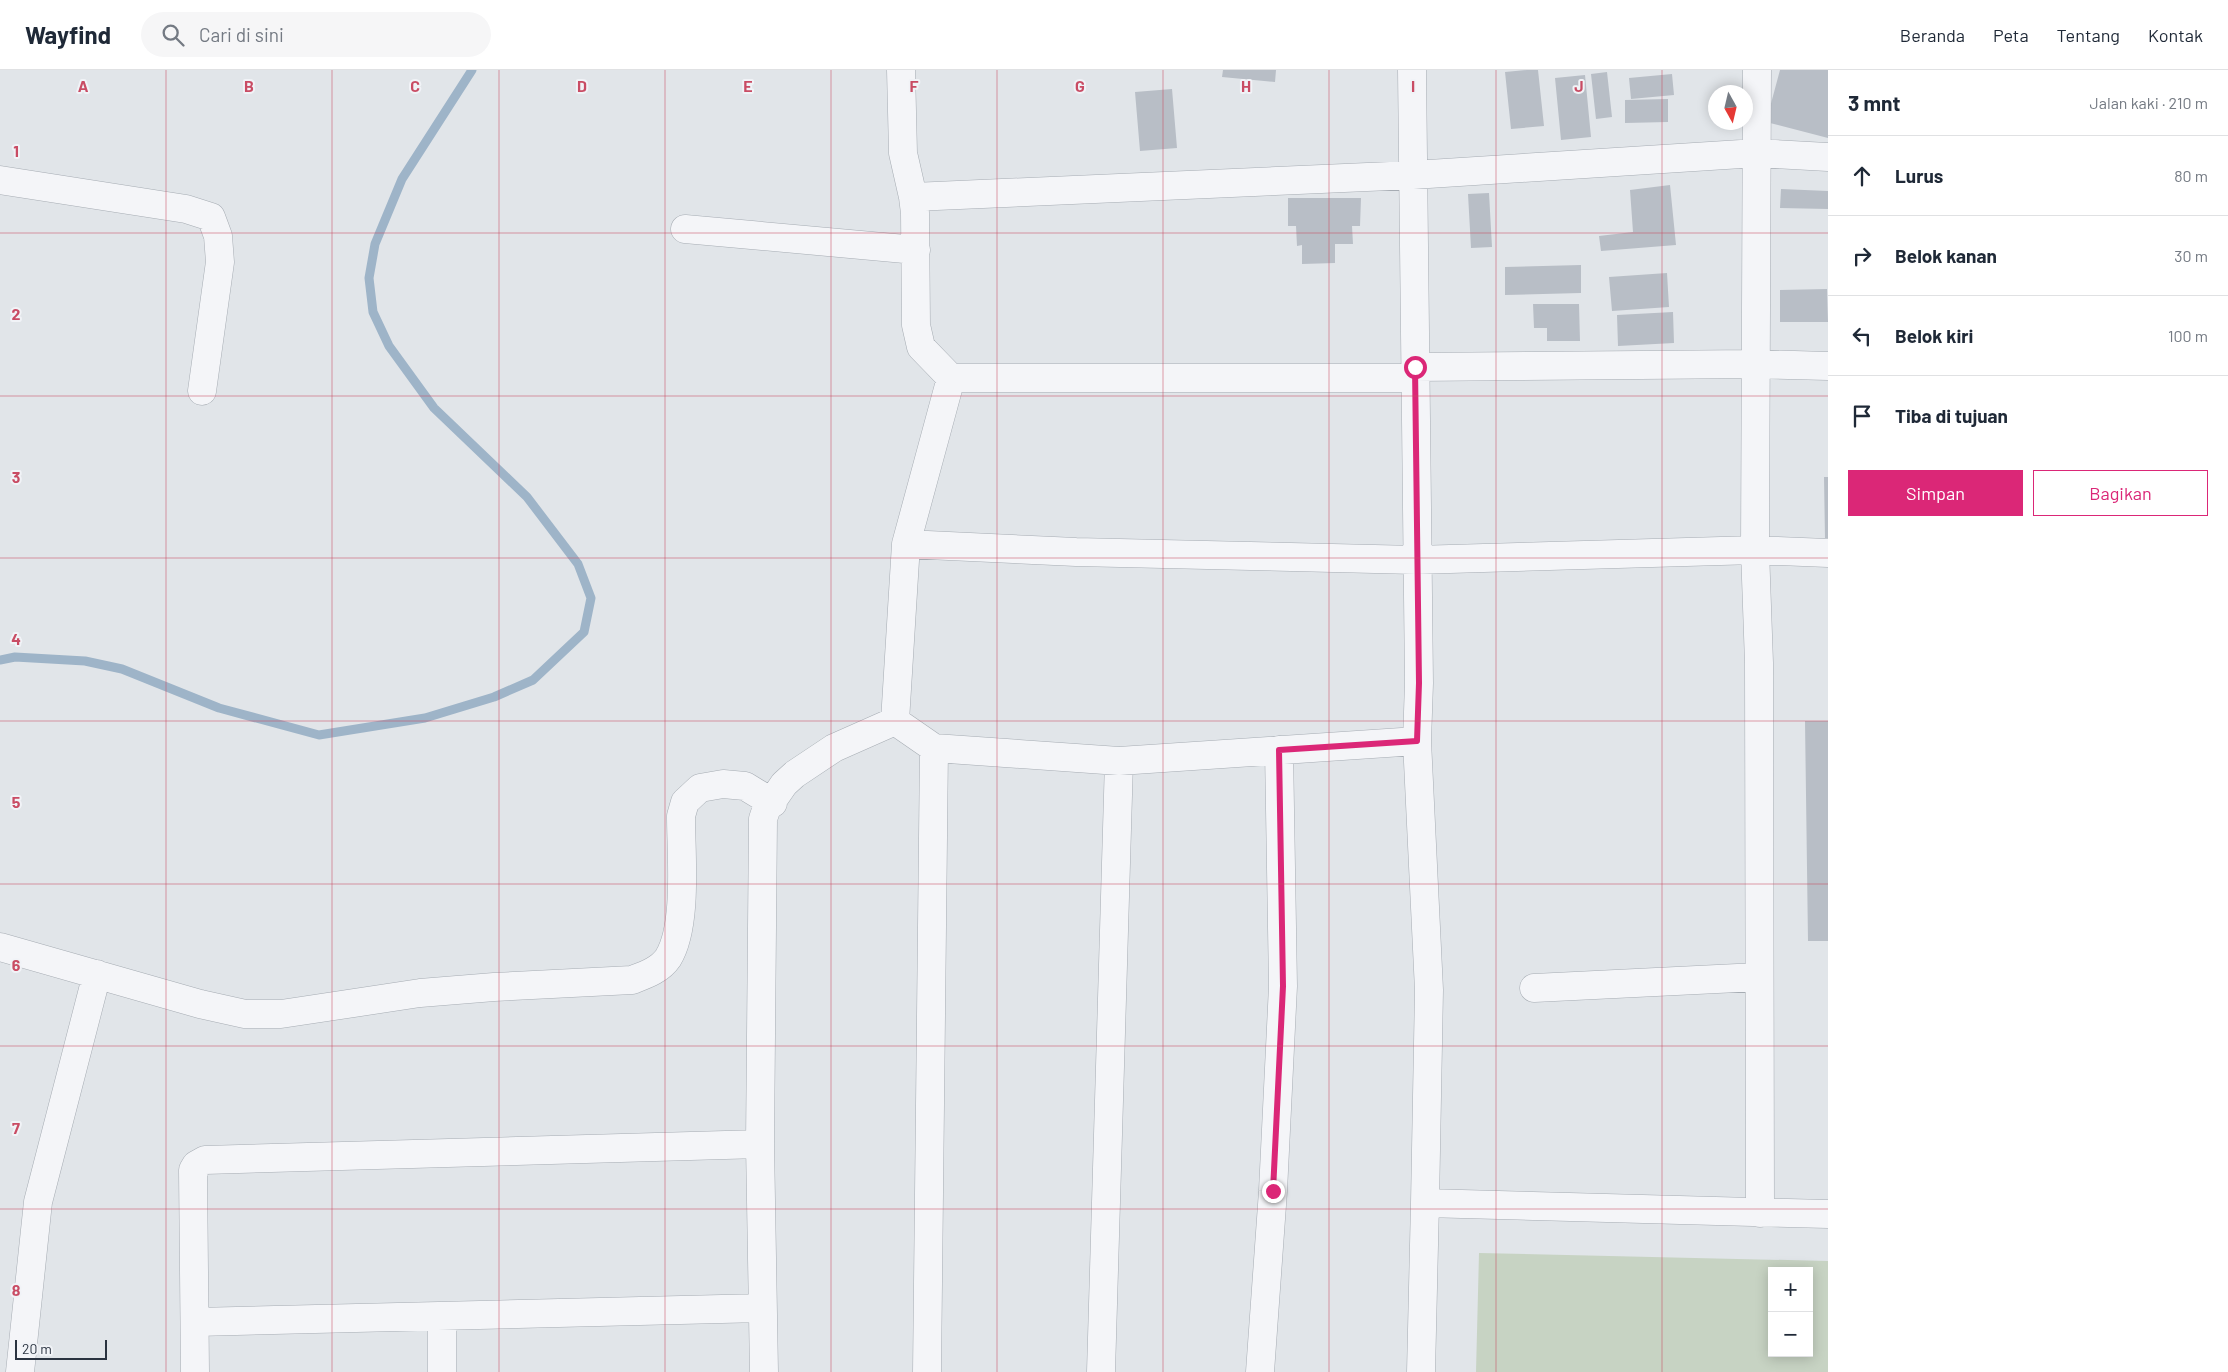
<!DOCTYPE html>
<html lang="id">
<meta charset="utf-8">
<style>
:root{--surface:#fff;--page:#f6f6f7;--text:#1f2937;--muted:#747a83;--line:#e0e1e3;--accent:#db2777}
body{margin:0;font-family:Barlow,sans-serif;background:var(--page);color:var(--text)}
.controls{position:absolute;right:15px;bottom:15px;display:grid;overflow:hidden;border-radius:0px;box-shadow:0 2px 12px #0003}
.controls button{width:45px;height:45px;display:grid;place-items:center;padding:0;border:0;border-bottom:1px solid var(--line);background:var(--surface);color:var(--text);font:25px sans-serif}
.compass{position:absolute;left:1708px;top:15px;width:45px;height:45px;border-radius:50%;background:var(--surface);box-shadow:0 2px 12px #0003;rotate:172deg}
.scale{position:absolute;left:15px;bottom:12px;width:92px;box-sizing:border-box;padding-left:5px;border:2px solid #2a3340;border-top:0;font-size:14px;line-height:18px;white-space:nowrap;color:#2a3340;-webkit-text-stroke:4px #f1f3f7;paint-order:stroke}
.stop{position:absolute;width:15px;height:15px;margin:-11px;border:4px solid #db2777;border-radius:50%;background:#fff}
.stop.end{background:#db2777;border-color:#fff;box-shadow:0 1px 5px #0008}
.list{margin:0;padding:0;list-style:none}
h2{display:flex;justify-content:space-between;align-items:center;height:65px;margin:0;padding:0 20px;font-size:21px}
h2 small{font-size:16px;font-weight:400;color:var(--muted)}
.list li{display:grid;grid-template-columns:32px 1fr auto;gap:15px;align-items:center;box-sizing:border-box;height:80px;padding:0 20px;border-top:1px solid var(--line)}
.list b{display:block;font-size:19px;white-space:nowrap}
.list em{font-size:16px;font-style:normal;color:var(--muted)}
.actions{display:flex;gap:10px;padding:15px 20px}
.actions a{flex:1;padding:11px 0;border:1px solid var(--accent);border-radius:0px;text-align:center;font-size:18px;color:var(--accent)}
.actions .main{background:var(--accent);color:#fff}
.icon{flex:none;width:28px;height:28px;fill:none;stroke:currentColor;stroke-width:2;stroke-linecap:round;stroke-linejoin:round}
.map{position:relative;flex:none;width:1828px;height:1302px;overflow:hidden}
header{display:flex;align-items:center;gap:30px;box-sizing:border-box;height:70px;padding:0 25px;background:var(--surface);border-bottom:1px solid var(--line)}
header strong{font-size:24px}
nav{display:flex;gap:28px;margin-inline-start:auto;font-size:18px}
.search{width:350px;height:45px;background:var(--page);display:flex;align-items:center;gap:12px;box-sizing:border-box;padding:0 18px;border-radius:28px;color:var(--muted);font-size:19px}
main{display:flex}
aside{flex:1;background:var(--surface)}
.map>svg:first-child{display:block}
.green{fill:#c7d3c3;fill-rule:evenodd}
.lines{fill:none;stroke-linecap:round;stroke-linejoin:round}
.stream{stroke:#9eb4c8;stroke-width:9}
.building{fill:#b8bec6}
.minor-casing{stroke:#a6acb3;stroke-width:29}
.minor{stroke:#f4f5f8;stroke-width:28}
.route{stroke:#db2777;stroke-width:6}
.grid{fill:none;stroke:#c94c64;stroke-width:1;stroke-opacity:0.55}
.grid-label{font-size:16px;text-anchor:middle;font-weight:bold;fill:#c94c64;stroke:#f1f3f7;stroke-width:4;stroke-linejoin:round;paint-order:stroke}
</style>
<header>
<strong>Wayfind</strong>
<div class="search"><svg class="icon" aria-label="search" viewBox="0 0 24 24"><circle cx="10" cy="10" r="6"/><path d="M15 15l6 6"/></svg>Cari di sini</div>
<nav><a>Beranda</a><a>Peta</a><a>Tentang</a><a>Kontak</a></nav>
</header>
<main>
<div class="map">
<svg width="1828" height="1302" viewBox="0 0 1828 1302">
<rect width="100%" height="100%" fill="#e1e5e9"/>
<path class="green" d="M1479,1183L1828,1191V1302H1476ZM1772,1201H1809V1283H1772Z"/>
<g class="lines">
<path class="stream" d="M0,590L15,587L85,591L122,599L219,638L319,665L425,648L494,627L533,610L584,562L591,528L578,494L527,427L434,338L389,276L373,242L369,208L375,174L402,109L472,0"/>
</g>
<path class="building" d="M1223,0H1276L1275,12L1222,7Z
M1527,0H1538L1544,56L1511,59L1505,2Z
M1780,0H1828V68L1766,52Z
M1607,2L1612,47L1596,49L1591,4Z
M1672,4L1674,25L1631,29L1629,8Z
M1585,5L1591,67L1561,70L1555,8Z
M1172,19L1177,78L1140,81L1135,22Z
M1668,29V52L1625,53V30Z
M1670,115L1676,175L1601,181L1599,166L1633,162L1630,120Z
M1781,119L1828,121V139L1780,138Z
M1489,123L1492,177L1471,178L1468,124Z
M1288,128H1361L1360,156H1352L1353,174H1335V193L1302,194V175L1297,176L1296,156H1288Z
M1581,195V223L1505,225V197Z
M1667,203L1669,237L1612,241L1609,207Z
M1827,219L1828,252H1780V220Z
M1533,234H1579L1580,271H1547V258H1534Z
M1673,242L1674,273L1618,276L1617,245Z
M1824,407H1828V468H1825Z
M1805,651H1828V871H1808Z"/>
<g class="lines">
<defs>
<path id="minor" d="M901,0L903,83L913,127
M1412,0L1419,613L1417,671L1429,920L1425,1133
M1757,0L1755,480L1759,593L1760,1143
M0,110L186,139L211,147L218,166L220,192L202,321
M685,159L916,180
M1415,297L1755,294L1828,296
M951,308H1415
M906,474L1076,482L1416,490L1755,480L1828,483
M895,651L906,474L951,308L921,277L916,255L915,143L913,127L1413,105L1757,83L1828,87
M0,877L200,934L245,944H281L420,923L494,917L632,910C645,905 660,900 668,888C688,856 681,784 681,746L685,732L700,718L723,714L745,716L773,733
M1534,918L1758,907
M196,1252L762,1238
M20,1302L38,1132L97,904
M195,1302L193,1100L196,1095L205,1090L760,1074
M442,1302V1246
M764,1302L760,1074L763,749L766,740L784,714L795,704L834,678L895,651L934,678L1119,691L1417,671
M927,1302L934,678
M1101,1302L1119,691
M1260,1302L1273,1121L1283,916L1279,680
M1421,1302L1425,1133L1828,1144"/>
</defs>
<use href="#minor" class="minor-casing"/>
<use href="#minor" class="minor"/>
</g>
<g class="lines">
<path class="route" d="M1273,1121L1283,916L1279,680L1417,671L1419,613L1415,297"/>
</g>
<path class="grid" d="M166,0V1302M332,0V1302M499,0V1302M665,0V1302M831,0V1302M997,0V1302M1163,0V1302M1329,0V1302M1496,0V1302M1662,0V1302M0,163H1828M0,326H1828M0,488H1828M0,651H1828M0,814H1828M0,976H1828M0,1139H1828"/>
<g class="grid-label">
<text x="83" y="22">A</text>
<text x="249" y="22">B</text>
<text x="415" y="22">C</text>
<text x="582" y="22">D</text>
<text x="748" y="22">E</text>
<text x="914" y="22">F</text>
<text x="1080" y="22">G</text>
<text x="1246" y="22">H</text>
<text x="1413" y="22">I</text>
<text x="1579" y="22">J</text>
<text x="16" y="87">1</text>
<text x="16" y="250">2</text>
<text x="16" y="413">3</text>
<text x="16" y="575">4</text>
<text x="16" y="738">5</text>
<text x="16" y="901">6</text>
<text x="16" y="1064">7</text>
<text x="16" y="1226">8</text>
</g>
</svg>
<div class="controls">
<button>+</button>
<button>−</button>
</div>
<svg class="compass" viewBox="-18 -18 36 36"><path d="M0-13l5 13h-10z" fill="#e53935"/><path d="M0 13l5-13h-10z" fill="#747a83"/></svg>
<div class="scale">20 m</div>
<div class="stop" style="left:1415px;top:297px"></div>
<div class="stop end" style="left:1273px;top:1121px"></div>
</div>
<aside>
<h2>3 mnt<small>Jalan kaki · 210 m</small></h2>
<ul class="list">
<li><svg class="icon" aria-label="ahead" viewBox="0 0 24 24"><path d="M12 20V5M6 11l6-6 6 6"/></svg><div><b>Lurus</b></div><em>80 m</em></li>
<li><svg class="icon" aria-label="right" viewBox="0 0 24 24"><path d="M7 20v-9h11M14 6l5 5-5 5"/></svg><div><b>Belok kanan</b></div><em>30 m</em></li>
<li><svg class="icon" aria-label="left" viewBox="0 0 24 24"><path d="M17 20v-9H6M10 6l-5 5 5 5"/></svg><div><b>Belok kiri</b></div><em>100 m</em></li>
<li><svg class="icon" aria-label="arrive" viewBox="0 0 24 24"><path d="M6 21V4h12l-3 4 3 4H6"/></svg><div><b>Tiba di tujuan</b></div></li>
</ul>
<div class="actions"><a class="main">Simpan</a><a>Bagikan</a></div>
</aside>
</main>
